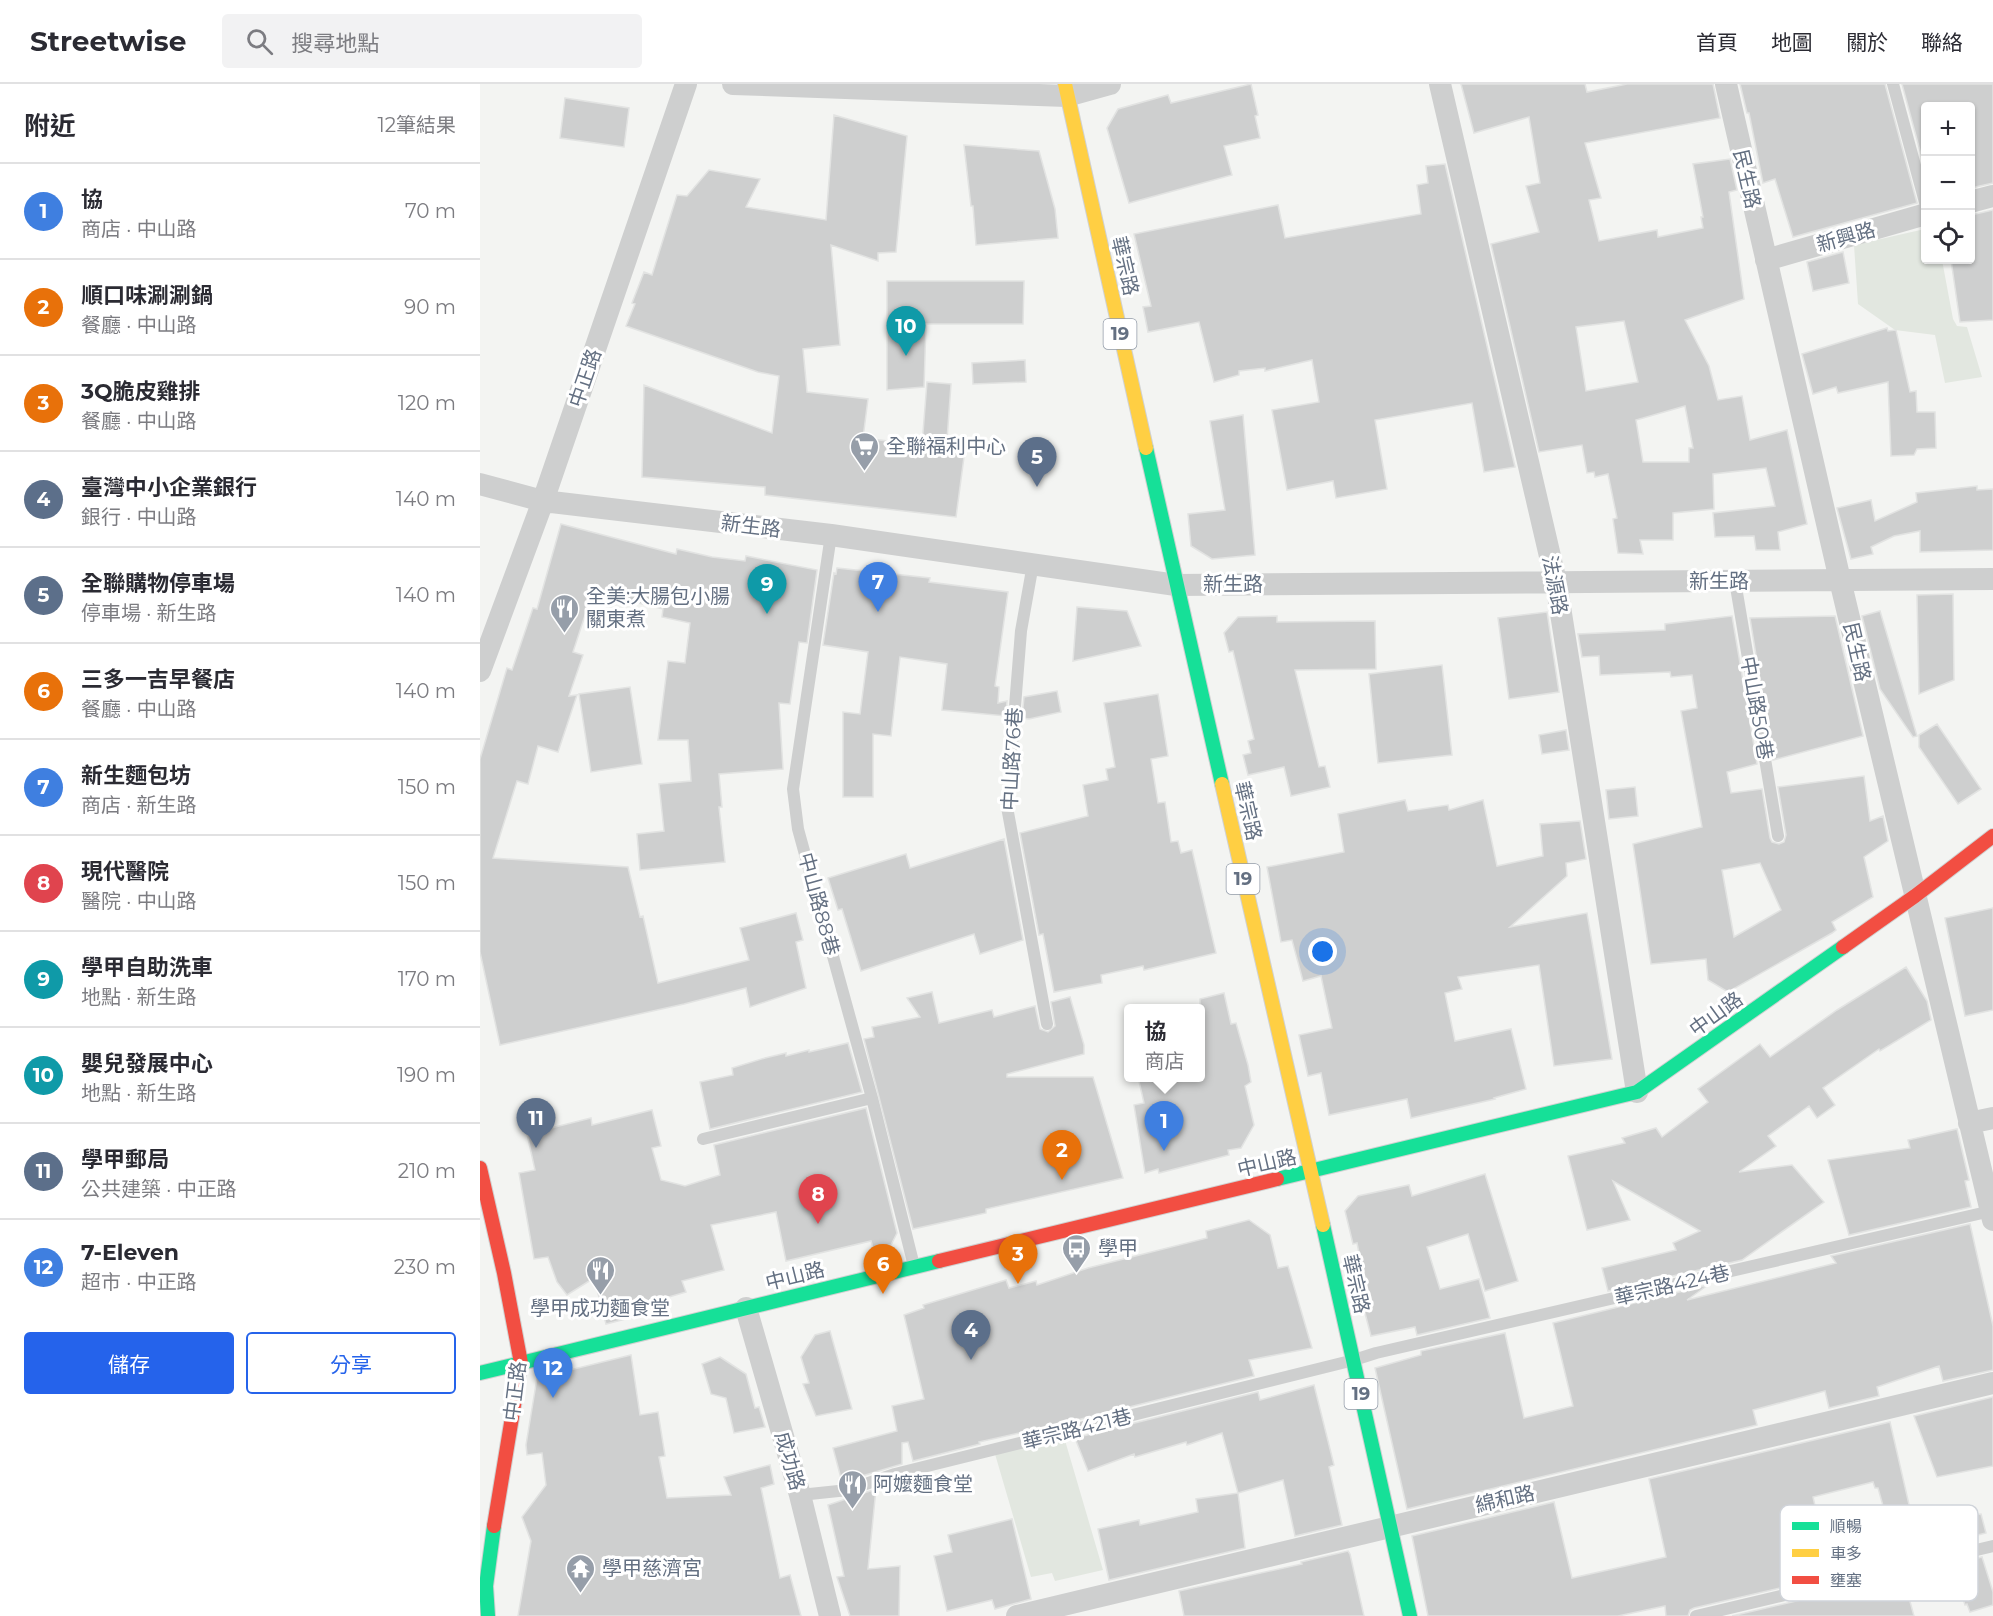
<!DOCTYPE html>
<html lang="zh-TW">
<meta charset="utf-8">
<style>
:root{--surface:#fff;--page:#f2f2f3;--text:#2b2b33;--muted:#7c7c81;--line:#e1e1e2;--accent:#2563eb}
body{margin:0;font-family:Montserrat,"Noto Sans TC",sans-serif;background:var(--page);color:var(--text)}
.controls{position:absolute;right:18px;top:18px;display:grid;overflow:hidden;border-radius:6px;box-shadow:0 2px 4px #0004}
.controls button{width:54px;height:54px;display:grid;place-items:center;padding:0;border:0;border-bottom:2px solid var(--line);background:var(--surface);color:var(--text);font:30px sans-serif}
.you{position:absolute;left:843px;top:868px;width:21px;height:21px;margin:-15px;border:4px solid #fff;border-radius:50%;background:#1a73e8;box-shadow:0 0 0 9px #1a73e833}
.badge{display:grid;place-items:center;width:39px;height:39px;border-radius:50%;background:var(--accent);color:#fff;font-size:20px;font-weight:700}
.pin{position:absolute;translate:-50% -50px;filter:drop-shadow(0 2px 3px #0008)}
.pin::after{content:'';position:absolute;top:32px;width:21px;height:18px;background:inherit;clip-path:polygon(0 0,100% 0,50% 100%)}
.popup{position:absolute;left:644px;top:920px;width:81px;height:78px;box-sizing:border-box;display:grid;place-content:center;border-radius:6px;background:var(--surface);filter:drop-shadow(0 2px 4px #0005);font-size:20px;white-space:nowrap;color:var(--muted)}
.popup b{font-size:22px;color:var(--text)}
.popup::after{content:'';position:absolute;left:50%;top:100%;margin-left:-12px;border:12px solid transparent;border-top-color:var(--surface)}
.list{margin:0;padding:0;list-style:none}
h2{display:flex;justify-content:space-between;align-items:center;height:78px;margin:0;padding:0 24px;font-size:26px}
h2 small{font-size:20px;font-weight:400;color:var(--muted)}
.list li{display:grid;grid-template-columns:39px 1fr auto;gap:18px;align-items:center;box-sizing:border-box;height:96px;padding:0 24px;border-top:2px solid var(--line)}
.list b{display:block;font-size:22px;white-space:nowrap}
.list p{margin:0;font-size:20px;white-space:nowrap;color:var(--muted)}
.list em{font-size:20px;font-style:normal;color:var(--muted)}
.actions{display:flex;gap:12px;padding:18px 24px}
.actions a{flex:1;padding:14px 0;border:2px solid var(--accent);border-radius:6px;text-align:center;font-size:21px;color:var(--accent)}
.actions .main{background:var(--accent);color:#fff}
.icon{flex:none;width:33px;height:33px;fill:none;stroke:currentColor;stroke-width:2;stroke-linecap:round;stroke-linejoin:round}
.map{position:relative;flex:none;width:1513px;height:1532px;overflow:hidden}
header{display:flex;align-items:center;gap:36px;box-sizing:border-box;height:84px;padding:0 30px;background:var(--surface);border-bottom:2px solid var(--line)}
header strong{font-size:28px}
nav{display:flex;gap:33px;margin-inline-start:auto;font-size:21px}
.search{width:420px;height:54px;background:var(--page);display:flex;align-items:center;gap:15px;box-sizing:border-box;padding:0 21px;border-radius:6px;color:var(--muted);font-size:22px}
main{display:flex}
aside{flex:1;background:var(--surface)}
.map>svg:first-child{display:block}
.green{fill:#e2e7e0}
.building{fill:#cecfcf;stroke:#e2e3e2;stroke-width:1.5;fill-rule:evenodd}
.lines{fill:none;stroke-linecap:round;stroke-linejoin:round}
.fast-casing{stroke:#d0d1d1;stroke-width:16}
.slow-casing{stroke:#d0d1d1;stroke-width:16}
.jam-casing{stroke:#d0d1d1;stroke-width:16}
.lane{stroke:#cecfcf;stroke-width:12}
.street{stroke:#cecfcf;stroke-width:22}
.fast{stroke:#16e098;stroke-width:14}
.slow{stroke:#ffcf43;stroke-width:14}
.jam{stroke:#f24e42;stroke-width:14}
.labels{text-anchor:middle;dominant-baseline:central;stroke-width:6;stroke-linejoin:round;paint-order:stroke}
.shield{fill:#fff;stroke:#929ba8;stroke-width:1.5}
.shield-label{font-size:18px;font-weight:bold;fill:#647082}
.street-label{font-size:20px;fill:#647082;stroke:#fff}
.poi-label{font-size:20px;fill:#647082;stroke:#fff;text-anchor:start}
.key{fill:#fff;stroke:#d0d4da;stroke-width:1.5}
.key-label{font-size:16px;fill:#647082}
</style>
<header>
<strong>Streetwise</strong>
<div class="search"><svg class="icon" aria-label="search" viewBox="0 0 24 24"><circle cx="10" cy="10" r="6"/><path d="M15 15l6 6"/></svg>搜尋地點</div>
<nav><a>首頁</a><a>地圖</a><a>關於</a><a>聯絡</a></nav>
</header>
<main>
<aside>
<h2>附近<small>12筆結果</small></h2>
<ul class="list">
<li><span class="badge" style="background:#3f7fe0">1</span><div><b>協</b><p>商店 · 中山路</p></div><em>70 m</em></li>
<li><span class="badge" style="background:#e8710a">2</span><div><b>順口味涮涮鍋</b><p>餐廳 · 中山路</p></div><em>90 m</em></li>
<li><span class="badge" style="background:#e8710a">3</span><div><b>3Q脆皮雞排</b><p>餐廳 · 中山路</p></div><em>120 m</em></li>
<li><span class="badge" style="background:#5c6f8a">4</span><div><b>臺灣中小企業銀行</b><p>銀行 · 中山路</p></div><em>140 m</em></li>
<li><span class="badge" style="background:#5c6f8a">5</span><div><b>全聯購物停車場</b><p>停車場 · 新生路</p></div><em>140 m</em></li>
<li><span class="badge" style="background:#e8710a">6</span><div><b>三多一吉早餐店</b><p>餐廳 · 中山路</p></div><em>140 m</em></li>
<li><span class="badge" style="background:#3f7fe0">7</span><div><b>新生麵包坊</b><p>商店 · 新生路</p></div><em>150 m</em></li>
<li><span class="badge" style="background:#e0444e">8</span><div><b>現代醫院</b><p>醫院 · 中山路</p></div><em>150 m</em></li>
<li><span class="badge" style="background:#0f9aa8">9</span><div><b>學甲自助洗車</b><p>地點 · 新生路</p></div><em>170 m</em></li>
<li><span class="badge" style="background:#0f9aa8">10</span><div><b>嬰兒發展中心</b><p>地點 · 新生路</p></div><em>190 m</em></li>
<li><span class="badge" style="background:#5c6f8a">11</span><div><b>學甲郵局</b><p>公共建築 · 中正路</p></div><em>210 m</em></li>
<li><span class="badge" style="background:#3f7fe0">12</span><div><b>7-Eleven</b><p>超市 · 中正路</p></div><em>230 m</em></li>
</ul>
<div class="actions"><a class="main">儲存</a><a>分享</a></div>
</aside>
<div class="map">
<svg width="1513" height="1532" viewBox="0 0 1513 1532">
<rect width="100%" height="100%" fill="#f3f4f2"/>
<path class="green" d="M1445,145L1446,176H1462L1473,235L1477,242L1487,243L1502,293L1465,299L1455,251L1415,246L1378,220L1374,161Z
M584,1353L623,1486L575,1497L572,1489L551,1493L515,1370Z"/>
<path class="building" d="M771,0L778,31L775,32L780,54L744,62L752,91L649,119L627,44L638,25L688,11L691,19Z
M981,0H1105L1107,8L1147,0H1233L1240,34L1105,59L1121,114L1109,116L1119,157L1177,146L1178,153L1223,144L1221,133H1223L1213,80L1250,75L1257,106L1249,108L1264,215L1205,236L1229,282L1238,316L1262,312L1270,356L1307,346L1327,440L1298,448L1300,466H1276L1274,452L1235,453L1233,429L1295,422L1286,384L1233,390L1234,425L1193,429V456H1160L1163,470L1138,469L1133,435L1137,434L1128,390L1115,393L1114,388L1107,389L1102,361L1059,368L1011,160L1059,148L1046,102L1060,99L1049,33L994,49ZM1144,237L1158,298L1106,307L1096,243ZM1205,322L1213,364H1209V378H1163L1156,336Z
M1260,0H1405L1437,119L1313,153L1295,95L1283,99L1269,29H1267Z
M1422,0H1513V99L1491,104V22H1446V89Z
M85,14L149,24L144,63L80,54Z
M354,31L427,52L416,168L398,169V177L351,161L360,261L323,265L327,308L388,315L383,354L442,361L447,298L471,300L467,356L486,358L476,433L285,411V403L162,393L164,301L292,349L299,292L278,288L146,242L155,220L152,219L164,188L172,191L197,111L207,112L229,86L280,95L266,123L346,136Z
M484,61L559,67L575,125L578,154L496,161L493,122H491Z
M965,80L1035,383L1004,388L992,319L895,336L907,405L856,414L853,397L807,406L792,326L839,318L832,276L785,287V284L759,287V291L734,298L719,238L668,248L663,223L671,222L654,150L798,121L805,154L941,130L937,101L948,99L946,82Z
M1513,126V236L1480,238L1471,176H1491V131Z
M1363,168L1369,199L1333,207L1327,178Z
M407,197H544L543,240H446L444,303L407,306Z
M1407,244L1408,247L1416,246L1430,308L1436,307L1437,328H1455L1456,364L1437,365L1434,371L1411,372L1408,298L1358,309L1356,303L1333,310L1322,270Z
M545,276L546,298L493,300L492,279Z
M763,331L775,471L732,475L711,462L708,430L745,426L730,337Z
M1497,402V406L1513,405V466L1440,468V447L1414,452L1391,463L1393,470L1371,475L1357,424L1391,416L1395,437L1437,418L1436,409Z
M81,440L196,470L197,465L232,473L265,477L266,472L337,486L327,559L319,558L310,620L299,619L303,685L239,690L242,723H239L245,778L160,786L157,750L184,747L179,700L211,697L208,656H178L188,577L205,579L210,539L182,533L183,525L134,513L133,516L126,514L122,525L108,522L93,568L103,571L89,612L97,611L78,668L58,662L48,700L37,697L13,774L148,783L160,833L163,832L178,899L269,876L260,844L316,829L323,856L316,858L326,904L270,923L266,904L204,920L20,961L0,868V675L27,584L32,586L53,524L57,525Z
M357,484L450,494L449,498L528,508L515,602L519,603L518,619L527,617L526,632L462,626L467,580L420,573L411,652L393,650V713H363V628L380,630L388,568L343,561L354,489L356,490Z
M1473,510L1474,596L1439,610L1437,511Z
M597,523L647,527L661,562L593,577Z
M1400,527L1437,652L1433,653L1400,605L1382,532Z
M1067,528L1079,608L1029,615L1018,534Z
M797,532V538L895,537L896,585L815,586L839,683L845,682L850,703L811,712L804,683L768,691L763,671L771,669L768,657L774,655L753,567L749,568L744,549L758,533Z
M1252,532L1277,680L1247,688L1251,709L1282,705L1290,754L1292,758L1299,760L1304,758L1306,751L1298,703L1384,692L1390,737L1403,732L1408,757L1384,773L1393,813L1352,838L1356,846L1352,849L1248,908L1228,896L1226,875L1171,880L1153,760L1222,743L1201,627L1217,624L1212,591L1191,593L1190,588L1120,591L1119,572L1102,573L1098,550L1185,546V540ZM1280,779L1301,826L1254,853L1242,786Z
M1355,532L1383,652L1293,676L1270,534Z
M962,581L972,671L898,679L889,590Z
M150,603L162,680L111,688L99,610Z
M577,607L581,628L549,635L542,634L544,613Z
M678,610L688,672L671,675L678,719L685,718L691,758L698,757L701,769L712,766L736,869L664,886L663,882L621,891L622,899L574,908L563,850L559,851L540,749L608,732L603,701L628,696L626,685L635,683L624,619Z
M1457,640L1501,705L1478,720L1439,663V651Z
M1086,646L1089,666L1062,670L1059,651Z
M1155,703L1158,732L1129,735L1126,706Z
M925,716L928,727L968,721L969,726L1003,716L1017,782L1063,772L1060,740L1100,737L1106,775L1086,779L1087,792L1030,843L1107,829L1132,975L1074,982L1059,881L978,893L982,905L965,909L975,957L1031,945L1046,1005L1014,1014L1015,1015L931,1034L927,1015L849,1031L841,989L828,992L819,951L852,944L841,892L823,897L812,856L801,858L787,783L864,768L858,730Z
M524,755L543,856L500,870L494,850L381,887L362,825L358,826L348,794L426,770L430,784Z
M1513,824V926L1485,932L1465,834Z
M1426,883L1447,917L1451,936L1400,967L1399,965L1343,1004L1355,1021L1337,1034L1329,1022L1288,1052L1296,1062L1259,1088L1312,1081L1344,1118L1262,1176L1128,1207L1122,1184L1196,1166L1193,1159L1220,1147L1133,1097L1150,1136L1107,1146L1088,1072L1145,1059L1142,1054L1176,1044L1182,1053L1228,1018L1218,1005L1280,960L1290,973L1357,926Z
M452,908L459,939L512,926L514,933L555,922L560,945L568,948L575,942L571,918L590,913L604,961V970L527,990V993H613L643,1094L506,1125V1129L433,1145L384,955L394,953L392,943L440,933L427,914Z
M744,909L751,940L756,939L768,981L771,998L765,1002L774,1041L761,1064L748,1066L749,1071L679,1089L678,1085L665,1089L654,1021L664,1019L658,993H720V915Z
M368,959L382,1008L230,1045L220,998L253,991L252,984L285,974L306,969V972L329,966V968Z
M386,1024L417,1149L411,1161L393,1164L391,1157L306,1177L296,1128L231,1141L244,1186L202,1197L206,1208L158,1222L159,1224L145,1228L146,1235L126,1240L114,1194L87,1211L77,1198L68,1173L54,1175L39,1089L55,1086L47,1050L111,1034L112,1041L172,1026L181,1062L172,1064L181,1096L205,1102L240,1091L234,1061Z
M1477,1045L1489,1096L1485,1097L1491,1123L1369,1151L1348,1076L1430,1064L1428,1056Z
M1005,1090L1038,1197L1005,1207L988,1150L947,1163L960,1205L999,1195L1010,1234L937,1251L935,1243L891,1252L884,1225L890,1224L877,1159L873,1160L865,1127L878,1112L929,1101L932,1112Z
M769,1136L790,1151L798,1184L808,1182L832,1264L769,1276L774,1292L589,1338L499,1358L500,1360L433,1377L428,1358L422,1359V1380L362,1398L353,1364L417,1347L412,1322L444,1315L424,1231L444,1224L443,1221L526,1196L529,1204L556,1197L557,1201L608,1184L727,1154L726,1147Z
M1490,1140L1513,1242V1286L1463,1297L1459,1282L1397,1303L1399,1312L1349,1324L1345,1307L1273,1326L1277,1341L927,1425L895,1284L941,1271V1267L1025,1249L1044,1334L1093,1322L1073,1239L1228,1201L1207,1216L1356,1179L1351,1172Z
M350,1247L372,1325L336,1332L323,1300L329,1299L321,1273L335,1251Z
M151,1271L160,1331L178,1328L185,1372L179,1373L187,1414L251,1411L244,1393L290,1381L294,1400L281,1404L300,1494L310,1491L321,1532H38L51,1457L42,1433L66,1401L62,1369L47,1371L46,1361L57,1294Z
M240,1273L266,1290L275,1324L279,1323L285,1343L254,1349L246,1314L231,1310L222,1280Z
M834,1301L854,1381L849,1383L862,1441L815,1452L803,1396L758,1409L742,1349L707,1361L706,1358L655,1373L654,1370L608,1387L595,1354L778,1308L780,1316Z
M1513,1313V1382L1457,1393L1434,1332Z
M1410,1338L1439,1464L1416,1468L1398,1404H1395L1393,1398L1333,1413L1351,1492L1214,1524L1210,1526L1208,1532H1186L1185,1522L1138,1532H948L932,1452L1074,1418L1092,1494L1186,1473L1169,1395Z
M396,1405L388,1485L420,1482L419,1532H370L357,1493L364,1492L348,1421Z
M758,1409L765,1464L629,1496L618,1445L659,1436L660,1441L718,1428L716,1415Z
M1501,1430L1506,1449L1481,1455L1473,1433Z
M532,1435L551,1515L515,1525L512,1516L467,1527L454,1472L472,1468L468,1451Z
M868,1467L870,1470L884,1532H704L699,1507L822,1480L821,1478Z
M1502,1473L1513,1508V1521L1490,1528L1487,1520L1485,1521L1472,1480Z
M1423,1492L1434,1532H1252L1355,1508V1510Z"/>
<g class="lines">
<defs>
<path id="fast" d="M666,364L742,700
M797,1095L1157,1008L1363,863
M843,1141L930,1532
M0,1289L459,1177
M8,1532L6,1502L14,1442"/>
<path id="slow" d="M585,0L666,364
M742,700L843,1141"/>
<path id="jam" d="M1363,863L1435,812L1513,752
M0,1084L24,1189L41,1279L14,1442
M459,1177L797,1095"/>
</defs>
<use href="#fast" class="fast-casing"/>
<use href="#slow" class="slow-casing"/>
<use href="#jam" class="jam-casing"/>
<path class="lane" d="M1413,0L1446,122
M351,451L313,705L318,745L392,1014L434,1182
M553,480L541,547L527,723L567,940
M1255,497L1298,752
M223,1055L392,1014
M320,1411L368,1406L415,1390L874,1276L896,1269L1511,1127
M1216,1532L1513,1462"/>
<path class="street" d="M253,0L587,12L630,0
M960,0L1076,498L1157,1008
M1246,0L1360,496L1513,1136
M1490,118L1513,112
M1286,176L1446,130
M0,400L63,417L351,451L696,501L1513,495
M0,587L63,417L206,0
M1489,1039L1513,1034
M266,1224L320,1411L350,1532
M537,1532L1513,1299"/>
<use href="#fast" class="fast"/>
<use href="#slow" class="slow"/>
<use href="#jam" class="jam"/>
</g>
<defs>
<symbol id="supermarket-pin" viewBox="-11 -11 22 30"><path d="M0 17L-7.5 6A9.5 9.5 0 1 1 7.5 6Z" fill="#969ea9" stroke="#fff"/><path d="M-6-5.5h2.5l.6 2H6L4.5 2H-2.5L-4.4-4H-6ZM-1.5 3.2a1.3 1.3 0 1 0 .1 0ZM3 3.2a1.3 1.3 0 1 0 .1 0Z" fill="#fff"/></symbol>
<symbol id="restaurant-pin" viewBox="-11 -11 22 30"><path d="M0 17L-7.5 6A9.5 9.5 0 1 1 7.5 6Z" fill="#969ea9" stroke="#fff"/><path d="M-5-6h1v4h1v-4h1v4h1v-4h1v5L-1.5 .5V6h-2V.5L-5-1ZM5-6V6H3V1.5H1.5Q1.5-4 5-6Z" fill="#fff"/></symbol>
<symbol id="bus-pin" viewBox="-11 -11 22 30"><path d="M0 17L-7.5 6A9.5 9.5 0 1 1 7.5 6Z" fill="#969ea9" stroke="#fff"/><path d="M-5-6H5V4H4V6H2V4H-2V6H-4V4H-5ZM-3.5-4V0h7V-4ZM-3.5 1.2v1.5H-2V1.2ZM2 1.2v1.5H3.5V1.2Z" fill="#fff"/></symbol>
<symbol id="temple-pin" viewBox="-11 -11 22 30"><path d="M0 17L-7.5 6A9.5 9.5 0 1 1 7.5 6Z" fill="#969ea9" stroke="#fff"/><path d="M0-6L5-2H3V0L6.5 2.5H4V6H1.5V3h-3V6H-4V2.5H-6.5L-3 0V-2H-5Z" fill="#fff"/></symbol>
</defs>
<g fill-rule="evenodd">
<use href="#supermarket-pin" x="368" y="346" width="33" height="45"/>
<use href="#restaurant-pin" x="68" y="508" width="33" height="45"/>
<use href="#bus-pin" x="580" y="1148" width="33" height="45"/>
<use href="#restaurant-pin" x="104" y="1170" width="33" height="45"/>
<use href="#restaurant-pin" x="356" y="1384" width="33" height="45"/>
<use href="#temple-pin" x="84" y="1468" width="33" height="45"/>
</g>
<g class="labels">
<g class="shield">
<rect x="623.5" y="235" width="33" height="30" rx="4.5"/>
<rect x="746.5" y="780" width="33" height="30" rx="4.5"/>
<rect x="864.5" y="1295" width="33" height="30" rx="4.5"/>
</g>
<g class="shield-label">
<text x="640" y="250">19</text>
<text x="763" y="795">19</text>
<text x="881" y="1310">19</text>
</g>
<g class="street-label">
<text transform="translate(1267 95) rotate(77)">民生路</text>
<text transform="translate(1366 153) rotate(-16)">新興路</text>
<text transform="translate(645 182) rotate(77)">華宗路</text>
<text transform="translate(105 294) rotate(-71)">中正路</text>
<text transform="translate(271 442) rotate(7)">新生路</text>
<text x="1239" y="497">新生路</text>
<text x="753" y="500">新生路</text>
<text transform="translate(1075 501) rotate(79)">法源路</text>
<text transform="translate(1377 568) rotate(77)">民生路</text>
<text transform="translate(1277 624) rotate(80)">中山路50巷</text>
<text transform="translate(532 675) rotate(-87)">中山路76巷</text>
<text transform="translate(768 727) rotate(77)">華宗路</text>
<text transform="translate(339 820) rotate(75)">中山路88巷</text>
<text transform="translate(1236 930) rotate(-36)">中山路</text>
<text transform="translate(787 1079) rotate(-13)">中山路</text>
<text transform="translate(315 1192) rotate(-14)">中山路</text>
<text transform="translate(876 1200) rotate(77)">華宗路</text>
<text transform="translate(1192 1201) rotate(-13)">華宗路424巷</text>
<text transform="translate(35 1307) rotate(-83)">中正路</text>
<text transform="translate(597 1345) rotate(-14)">華宗路421巷</text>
<text transform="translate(310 1377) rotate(74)">成功路</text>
<text transform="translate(1025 1415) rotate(-13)">綿和路</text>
</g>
<g class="poi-label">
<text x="406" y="362">全聯福利中心</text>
<text x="106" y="512">全美:大腸包小腸<tspan x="106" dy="23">關東煮</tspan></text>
<text x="618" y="1164">學甲</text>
<text x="120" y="1224" text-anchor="middle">學甲成功麵食堂</text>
<text x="393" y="1400">阿嬤麵食堂</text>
<text x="122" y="1484">學甲慈濟宮</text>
</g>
</g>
<rect x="1300" y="1421" width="198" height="96" rx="9" class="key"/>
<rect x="1312" y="1438" width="27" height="8" fill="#16e098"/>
<rect x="1312" y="1465" width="27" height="8" fill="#ffcf43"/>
<rect x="1312" y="1492" width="27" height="8" fill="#f24e42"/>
<g class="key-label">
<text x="1350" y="1448">順暢</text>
<text x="1350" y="1475">車多</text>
<text x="1350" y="1502">壅塞</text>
</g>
</svg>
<div class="controls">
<button>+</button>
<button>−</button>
<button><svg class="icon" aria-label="locate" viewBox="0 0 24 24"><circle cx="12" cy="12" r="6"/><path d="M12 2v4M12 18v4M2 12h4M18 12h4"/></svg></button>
</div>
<div class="you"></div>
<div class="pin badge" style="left:684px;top:1067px;background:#3f7fe0">1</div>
<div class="popup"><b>協</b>商店</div>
<div class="pin badge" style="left:582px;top:1096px;background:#e8710a">2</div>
<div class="pin badge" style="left:538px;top:1200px;background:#e8710a">3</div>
<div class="pin badge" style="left:491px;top:1276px;background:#5c6f8a">4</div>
<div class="pin badge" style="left:557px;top:403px;background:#5c6f8a">5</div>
<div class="pin badge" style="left:403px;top:1210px;background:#e8710a">6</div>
<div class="pin badge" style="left:398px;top:528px;background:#3f7fe0">7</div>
<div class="pin badge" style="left:338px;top:1140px;background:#e0444e">8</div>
<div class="pin badge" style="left:287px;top:530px;background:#0f9aa8">9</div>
<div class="pin badge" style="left:426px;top:272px;background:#0f9aa8">10</div>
<div class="pin badge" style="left:56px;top:1064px;background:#5c6f8a">11</div>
<div class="pin badge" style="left:73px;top:1314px;background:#3f7fe0">12</div>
</div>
</main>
